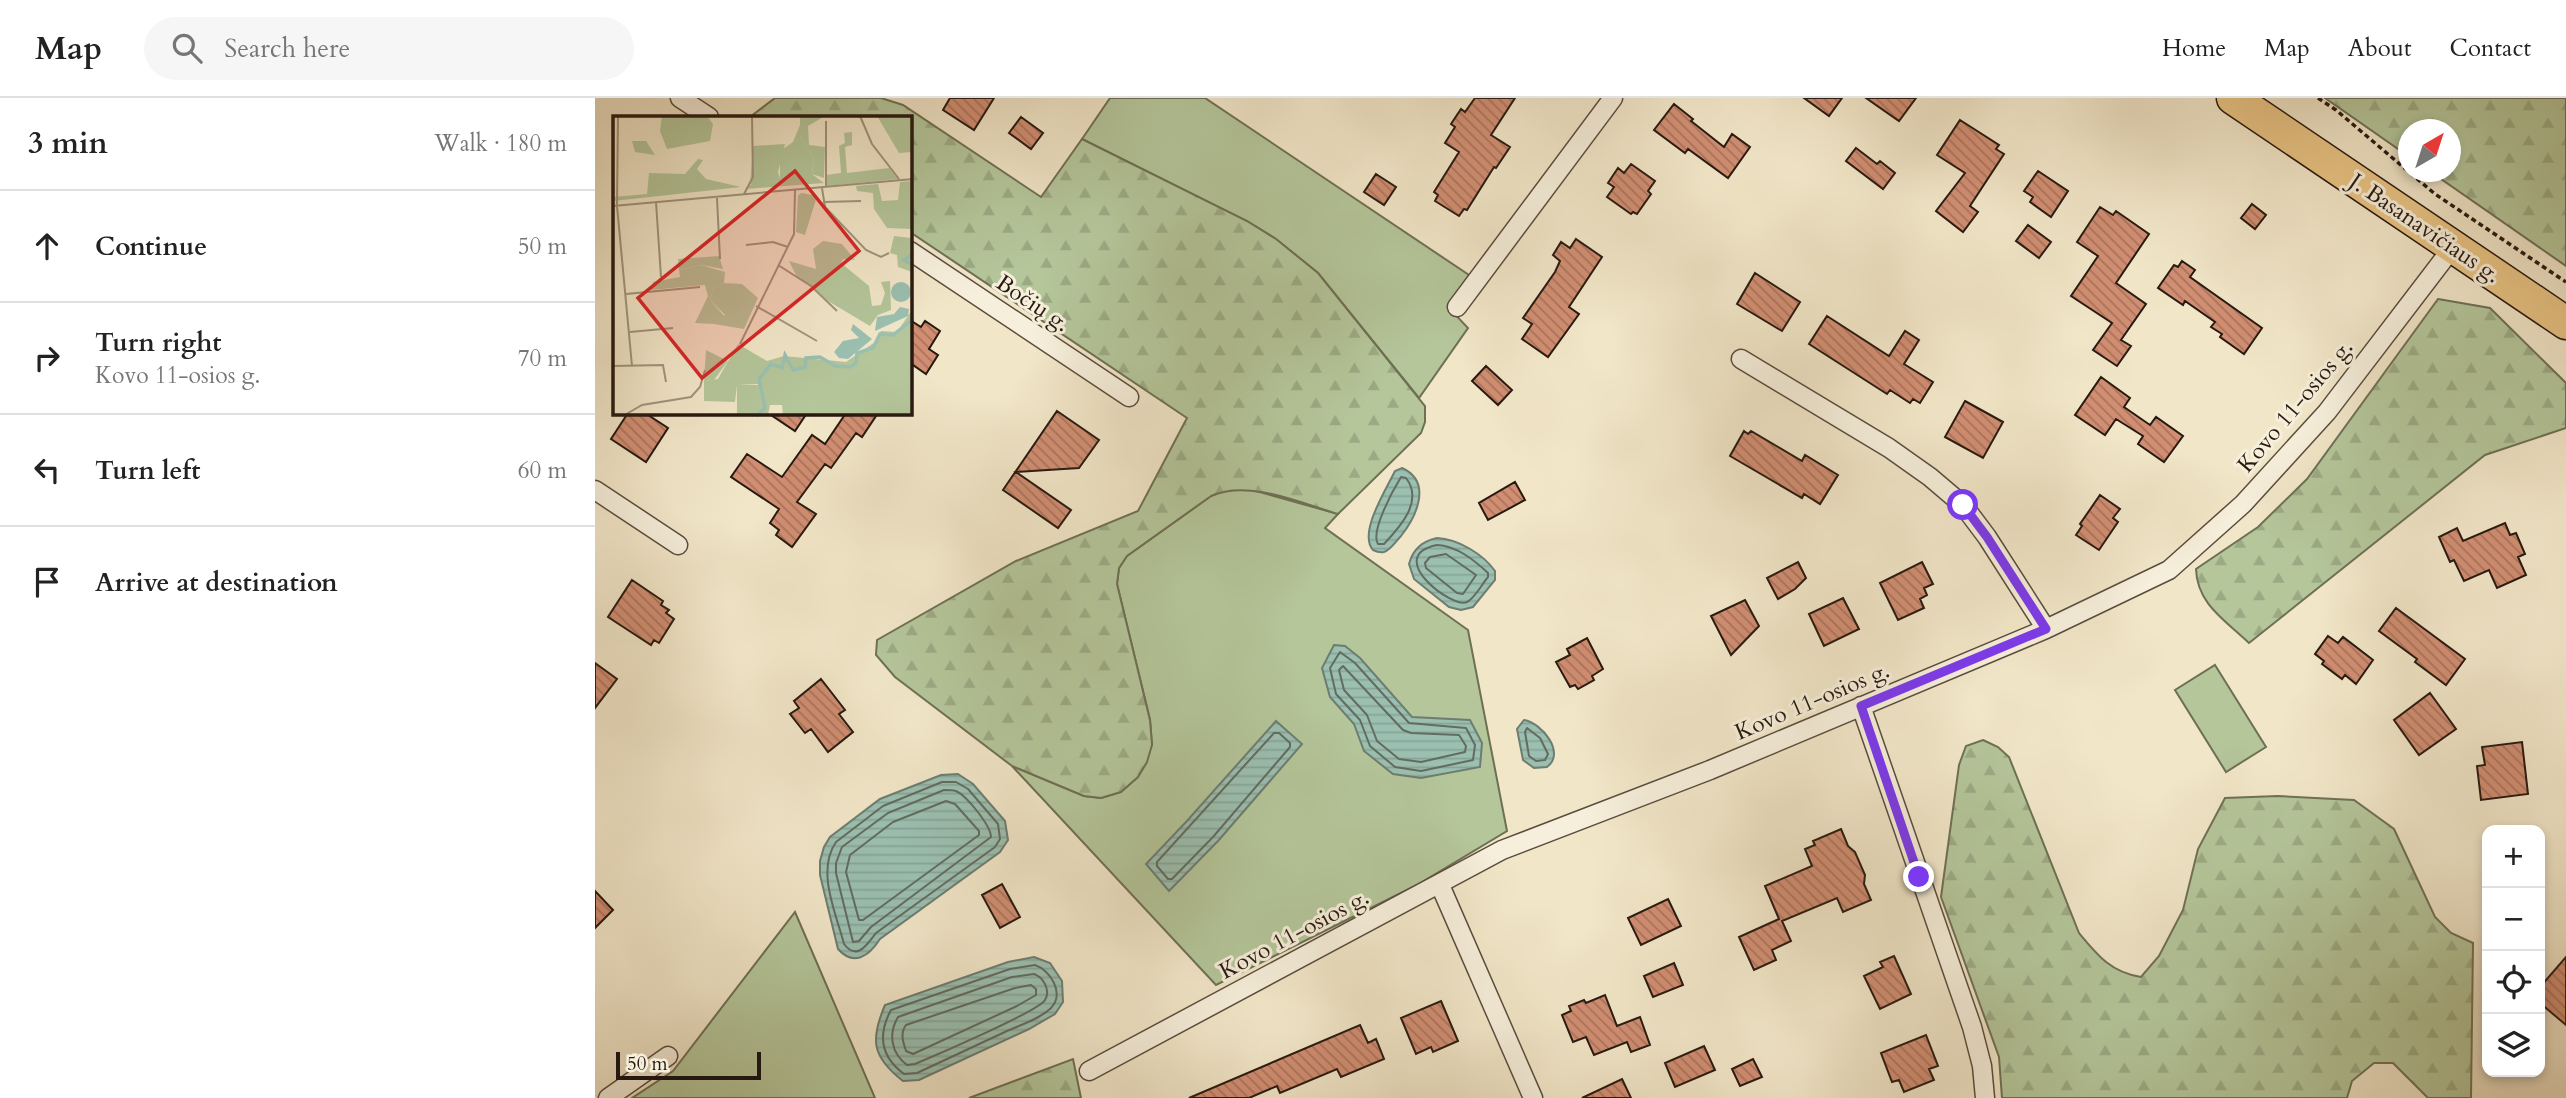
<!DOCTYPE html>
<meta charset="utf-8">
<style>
:root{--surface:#fff;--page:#f6f6f6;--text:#222;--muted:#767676;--line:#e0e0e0}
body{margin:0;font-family:Cardo,serif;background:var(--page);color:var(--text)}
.controls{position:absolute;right:21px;bottom:21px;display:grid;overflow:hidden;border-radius:14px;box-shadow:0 4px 10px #0003}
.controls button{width:63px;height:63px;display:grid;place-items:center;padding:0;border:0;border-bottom:2px solid var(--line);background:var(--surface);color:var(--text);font:35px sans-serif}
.compass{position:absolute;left:1803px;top:21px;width:63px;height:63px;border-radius:50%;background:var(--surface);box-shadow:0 4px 10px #0003;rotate:39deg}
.scale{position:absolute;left:21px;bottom:18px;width:145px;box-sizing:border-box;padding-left:7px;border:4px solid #281910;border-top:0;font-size:19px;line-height:24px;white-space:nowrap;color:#281910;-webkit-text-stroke:5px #f6efdb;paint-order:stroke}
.stop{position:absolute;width:21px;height:21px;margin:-16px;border:5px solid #7c3aed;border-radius:50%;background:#fff}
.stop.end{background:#7c3aed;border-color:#fff;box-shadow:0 2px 7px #0008}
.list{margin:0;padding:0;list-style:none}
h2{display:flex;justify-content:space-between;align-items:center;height:91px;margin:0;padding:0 28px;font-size:30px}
h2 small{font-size:23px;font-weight:400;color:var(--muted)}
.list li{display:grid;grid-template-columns:46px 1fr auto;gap:21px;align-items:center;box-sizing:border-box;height:112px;padding:0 28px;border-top:2px solid var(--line)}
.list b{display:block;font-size:26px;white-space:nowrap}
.list p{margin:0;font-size:23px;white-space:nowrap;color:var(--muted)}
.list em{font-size:23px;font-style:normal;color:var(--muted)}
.icon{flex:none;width:38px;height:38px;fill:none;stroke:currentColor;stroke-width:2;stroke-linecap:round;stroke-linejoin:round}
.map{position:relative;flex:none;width:1971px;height:1000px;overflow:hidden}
header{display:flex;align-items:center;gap:42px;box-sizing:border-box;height:98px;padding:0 35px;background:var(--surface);border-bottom:2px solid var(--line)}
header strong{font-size:33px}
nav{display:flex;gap:38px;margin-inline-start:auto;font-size:24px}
.search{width:490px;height:63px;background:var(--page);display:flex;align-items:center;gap:18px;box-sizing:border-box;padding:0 24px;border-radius:38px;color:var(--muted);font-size:26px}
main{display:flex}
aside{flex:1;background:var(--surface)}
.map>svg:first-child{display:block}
.green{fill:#b4c69a;stroke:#6e7055;stroke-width:2}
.forest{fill:url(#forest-firs);stroke:#6e7055;stroke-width:2}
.water{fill:url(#water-rules);stroke:#6d7d71;stroke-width:2}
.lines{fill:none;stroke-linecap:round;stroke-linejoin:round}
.shore{stroke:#626c60;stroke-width:2}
.building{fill:url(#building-back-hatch);stroke:#281910;stroke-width:2}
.street-casing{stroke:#5a4c3e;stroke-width:21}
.highway-casing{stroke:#281910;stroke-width:35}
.path{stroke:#281910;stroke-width:3.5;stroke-dasharray:5 3.5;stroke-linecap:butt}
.street{stroke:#f6efdb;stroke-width:18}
.highway{stroke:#e8c384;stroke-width:32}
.route{stroke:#7c3aed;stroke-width:9}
.labels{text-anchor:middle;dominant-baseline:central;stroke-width:6;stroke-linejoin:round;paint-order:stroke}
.street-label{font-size:23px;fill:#281910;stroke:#f6efdb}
.inset-river{fill:none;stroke:#9bc0b1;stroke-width:3.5}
.inset-road{fill:none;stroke:#a1947e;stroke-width:2}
.view{fill:#d62828;fill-opacity:0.15;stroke:#d62828;stroke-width:3.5}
.inset-edge{fill:none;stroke:#281910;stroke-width:3.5}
</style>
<header>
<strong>Map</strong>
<div class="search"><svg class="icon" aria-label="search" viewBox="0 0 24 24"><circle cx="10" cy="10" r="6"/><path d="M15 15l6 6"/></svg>Search here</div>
<nav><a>Home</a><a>Map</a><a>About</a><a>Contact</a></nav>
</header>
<main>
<aside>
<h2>3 min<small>Walk · 180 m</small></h2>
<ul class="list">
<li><svg class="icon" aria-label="ahead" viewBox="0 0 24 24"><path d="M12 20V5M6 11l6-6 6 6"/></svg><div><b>Continue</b></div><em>50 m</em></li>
<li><svg class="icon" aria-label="right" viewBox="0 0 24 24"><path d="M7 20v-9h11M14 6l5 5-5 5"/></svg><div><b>Turn right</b><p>Kovo 11-osios g.</p></div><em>70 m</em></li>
<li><svg class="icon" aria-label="left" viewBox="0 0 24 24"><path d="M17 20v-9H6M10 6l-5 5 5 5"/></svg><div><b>Turn left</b></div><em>60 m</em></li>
<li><svg class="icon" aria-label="arrive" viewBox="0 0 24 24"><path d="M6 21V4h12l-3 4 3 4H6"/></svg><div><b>Arrive at destination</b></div></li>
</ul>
</aside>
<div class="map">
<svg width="1971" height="1000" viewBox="0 0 1971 1000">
<defs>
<pattern id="forest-firs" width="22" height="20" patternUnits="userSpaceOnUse" patternTransform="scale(1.75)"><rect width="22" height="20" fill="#b4c69a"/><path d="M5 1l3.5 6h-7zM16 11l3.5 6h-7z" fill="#9baa84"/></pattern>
<pattern id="water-rules" width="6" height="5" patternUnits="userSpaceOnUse" patternTransform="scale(1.75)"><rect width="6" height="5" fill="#9bc0b1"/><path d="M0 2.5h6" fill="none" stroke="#86a497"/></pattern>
<pattern id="building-back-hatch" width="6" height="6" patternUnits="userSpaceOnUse" patternTransform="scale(1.75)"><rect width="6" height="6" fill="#d18e72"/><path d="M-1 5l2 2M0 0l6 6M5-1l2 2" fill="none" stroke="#aa735c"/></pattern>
</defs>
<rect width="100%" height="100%" fill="#f1e6c8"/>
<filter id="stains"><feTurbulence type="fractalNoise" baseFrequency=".00286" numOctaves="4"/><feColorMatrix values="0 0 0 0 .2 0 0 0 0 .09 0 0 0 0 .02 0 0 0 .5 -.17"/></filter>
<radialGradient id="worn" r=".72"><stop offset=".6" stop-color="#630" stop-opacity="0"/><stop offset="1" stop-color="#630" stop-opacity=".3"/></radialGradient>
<path class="green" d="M515,0H610L874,177L853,209L873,230L824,300L723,175L681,141L652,123L487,41Z
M654,391L743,416L730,430L873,532L912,733L822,787L621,887L417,668L489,698L506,700L526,694L557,647L555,622L522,486L524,470L532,458L616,398L628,393Z
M1620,567L1671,649L1631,674L1580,592Z
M200,814L280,1000H37L78,973Z"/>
<path class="forest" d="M180,0H286L308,7L446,99L487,41L652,123L681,141L723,175L830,308V324L826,335L743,416C705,405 653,381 616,398L532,458L524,470L522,486L555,622L557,647L552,664L543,679L526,694L506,700L489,698L417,668L300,579L281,557L282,542L421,463L543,413L592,320L315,134V19H155Z
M1730,0H1971V168L1836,74H1856V32H1814L1813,58Z
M1843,201L1895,210L1971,285V330L1890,357L1654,545C1630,522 1602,506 1601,471L1663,429L1712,381Z
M1388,642L1403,649L1414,659L1484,835C1503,858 1516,874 1546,879L1564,858L1588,812L1603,751L1630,700L1683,698L1759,702L1799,731L1840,819L1856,835L1878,845L1876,1000H1833L1798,965H1779L1757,983L1752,1000H1407L1404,959L1346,799L1364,667L1371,648Z
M478,961L486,1000H374Z"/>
<path class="water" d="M807,370C838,384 821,419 806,438C801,443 796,452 789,454C785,455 782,454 778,452C763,435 791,392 800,373Z
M842,440C863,441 888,456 900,473V482L878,509L866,512L854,509L819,481L814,466C818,451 827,443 842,440Z
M739,547L750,548L765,560L817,619L875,622L887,645L885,669L826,680L798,676L769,653L759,626L735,599L727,570Z
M929,622C947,625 971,655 952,669L939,670L928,662L922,631Z
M681,623L707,646L623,743L574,793L551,766L591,724Z
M363,676L378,686L410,723L413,742L405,754L285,841C274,858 259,869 243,851L225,777V763L229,749L235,739L285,701L346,677Z
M439,859L455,865L467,883L468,904L460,916L434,931L324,982L308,983C277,959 275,942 290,907L413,864Z"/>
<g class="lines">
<path class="shore" d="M806,379L811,380C829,403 805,429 789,446H783C775,434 798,392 806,379Z
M842,447C862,448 879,462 893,475V479C887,486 880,500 872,504C857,511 788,458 842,447Z
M851,456L881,477L868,496L862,495L831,470L830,465L835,459Z
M745,554L760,565L814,625L871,630L880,647L878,662L826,673L800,669L775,648L765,622L741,596L735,570Z
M748,568L808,632L816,635L864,637L871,648L870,654L826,664L804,661L782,643L772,617L749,592L744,572Z
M932,630L945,640L953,656L950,662L941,663L934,658L930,634Z
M679,635H684L695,645V649L618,739L577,781H573L562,768V764Z
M347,684H361L373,691L403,726L405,741L400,749L281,835C272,847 262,863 249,846C241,815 221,773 241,744L288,708Z
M349,692C353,692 357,692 361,693C372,698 396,728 396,739L276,829L264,843L258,844L241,775V765L247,749L293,715Z
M351,703L360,706L384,733V737L268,822H264L251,774L255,757L298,724Z
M440,867C455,872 470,895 456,910C445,921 425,927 412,933C382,947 352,961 322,975L309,976C286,959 282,938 296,912L415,871Z
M439,876C448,879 456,892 450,902C444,913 339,958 320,966L312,967C296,955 293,936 303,919L417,879Z
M436,887L441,891V897L422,908L318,956L311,953C308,944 305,935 311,927L420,890Z"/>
</g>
<path class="building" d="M355,0H399L379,32L348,12Z
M880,0H920L896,37L915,49L901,70L899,69L872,112L869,111L864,118L840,103L843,97L839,94L864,54L850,45L860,29L856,26L866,11L870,14Z
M1209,0H1247L1234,18Z
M1271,0H1321L1304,23Z
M1079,6L1098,21L1096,23L1129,49L1137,36L1155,49L1133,80L1093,51L1090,55L1059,32Z
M426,19L448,35L436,51L414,35Z
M1365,22L1404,47L1401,51L1409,56L1375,108L1383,114L1368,134L1341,113L1370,75L1342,57Z
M1261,50L1282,66L1285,63L1300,75L1288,91L1251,63Z
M1036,66L1060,83L1053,93L1056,96L1042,116L1038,114L1036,116L1012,99L1019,89L1013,85L1023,70L1029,75Z
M1443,73L1473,93L1456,119L1435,104L1438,99L1429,93Z
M781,76L801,89L789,107L769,94Z
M1657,106L1671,117L1660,131L1646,120Z
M1505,109L1518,117L1521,113L1554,136L1521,185L1551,206L1526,242L1536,248L1522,268L1498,252L1517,225L1476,198L1503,158L1482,144Z
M1433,127L1456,144L1444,160L1421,143Z
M981,141L1007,159L974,209L984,216L953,259L927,241L937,226L928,220L960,174L965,163L958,157L966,144L975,150Z
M1587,163L1600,172L1595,179L1667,230L1649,256L1625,239L1627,236L1616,229L1620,224L1590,203L1588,207L1563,190L1579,167L1583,169Z
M1160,175L1205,204L1187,233L1142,206Z
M1232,218L1294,258L1310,233L1324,242L1309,266L1338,284L1325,305L1318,301L1315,305L1295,292L1292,296L1214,246Z
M315,222L326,229L330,223L345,233L334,251L343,257L331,276L315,265Z
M891,268L917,292L903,307L877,283Z
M1506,279L1535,300L1529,309L1555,327L1561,319L1588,338L1569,364L1543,346L1548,338L1521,321L1510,337L1480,317Z
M1370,303L1408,324L1388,360L1350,339Z
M462,313L504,342L484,370L421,374L476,412L463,430L408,392Z
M33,315H50L73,330L51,364L16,341Z
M173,315H212L200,333Z
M251,315H283L267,339L261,335L236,370L230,366L202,404L221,416L197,449L181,437L184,432L175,425L184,411L136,379L152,356L187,379L217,337L230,346Z
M1149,333L1153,336L1156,333L1207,363L1210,357L1243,377L1225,406L1209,396L1207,400L1135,358Z
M920,384L930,402L893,422L884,405Z
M1505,397L1525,411L1518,420L1523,424L1504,452L1481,437L1487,428L1485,426Z
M1910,425L1915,437L1921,435L1930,456L1923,459L1931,477L1902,490L1894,472L1869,483L1859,462L1855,464L1844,439L1862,430L1868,443Z
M1203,464L1211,480L1200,491L1183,501L1172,480Z
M1327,464L1338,486L1329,490L1332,497L1325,501L1329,510L1303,522L1285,485Z
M37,482L68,503L66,507L74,512L71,515L79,521L64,545L59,542L56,547L13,519Z
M1248,500L1264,531L1229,548L1214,516Z
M1150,502L1164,528L1136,557L1116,518Z
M1801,510L1870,561L1851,587L1820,564L1822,561L1784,533Z
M1733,538L1743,545L1748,539L1778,562L1761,586L1750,577L1747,581L1727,566L1729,563L1720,556Z
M992,540L1008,571L997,578L999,582L983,591L980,587L975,589L961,564L975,557L972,551Z
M0,565L22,581L0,610Z
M226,581L250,612L244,616L258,634L233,654L216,631L210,635L195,616L204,610L199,603Z
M1835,595L1861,631L1824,657L1799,622Z
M1927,644L1933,696L1886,702L1882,668L1890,667L1887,649Z
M1246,731L1253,748L1260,754L1270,777L1269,786L1276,802L1248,814L1242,800L1187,823L1196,843L1177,852L1181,862L1159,872L1144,839L1184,821L1170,788L1217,768L1210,751L1220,747L1218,743Z
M407,786L425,819L405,830L387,797Z
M0,793L18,812L0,830Z
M1073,801L1086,828L1046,847L1033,820Z
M1299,858L1316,896L1285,911L1269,878L1288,869L1285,864Z
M1971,859V927L1945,905V889Z
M1079,865L1088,887L1058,899L1049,878Z
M1010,897L1022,928L1045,919L1055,947L1036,954L1032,944L999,957L991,939L978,944L967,917L976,913L974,908L989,902L991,905Z
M846,903L863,943L838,954L836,949L821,956L806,920Z
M765,927L773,945L781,941L789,961L746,979L742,971L685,995L682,988L654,1000H594Z
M1331,937L1343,968L1334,971L1339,982L1309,994L1304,982L1297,984L1286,955Z
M1109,948L1120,972L1080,989L1070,965Z
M1158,961L1167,979L1145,988L1137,971Z
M1027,981L1036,1000H987Z"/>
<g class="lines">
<defs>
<path id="street" d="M85,0L114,19
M315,153L534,299
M862,209L1018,0
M1146,261L1294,350L1335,379L1368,407L1392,439L1451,531
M0,392L83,447
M1266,608L1377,929L1387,968L1390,1000
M845,787L938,1000
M494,973L907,752L1115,672L1451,531L1574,472L1648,406L1732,314L1858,149
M13,1000L73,958"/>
<path id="highway" d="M1638,0L1971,225"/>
</defs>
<use href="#street" class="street-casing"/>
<use href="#highway" class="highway-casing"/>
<path class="path" d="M1723,0L1741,12L1840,96L1971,184"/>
<use href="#street" class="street"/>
<use href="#highway" class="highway"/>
</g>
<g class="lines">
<path class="route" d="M1324,779L1266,608L1451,531L1392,439L1368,407"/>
</g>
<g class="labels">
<g class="street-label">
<text transform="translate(1830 130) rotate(34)">J. Basanavičiaus g.</text>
<text transform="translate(438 205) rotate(34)">Bočių g.</text>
<text transform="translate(1700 308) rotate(-50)">Kovo 11-osios g.</text>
<text transform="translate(1217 603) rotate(-23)">Kovo 11-osios g.</text>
<text transform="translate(699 836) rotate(-28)">Kovo 11-osios g.</text>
</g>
</g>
<g transform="translate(18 18)">
<rect width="299" height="299" fill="#f1e6c8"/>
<path d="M187,0H212L195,10L196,29L212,31L211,62L199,58L201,43L187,20ZM239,16V29L232,31L234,57L276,52L285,63L214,70L213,59L228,57L226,30L232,27L231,17ZM172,28L165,56L168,65L137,68L140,30ZM299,65V156L285,151L284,139L277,137L281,120L298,122L299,113L274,112L261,93L260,77L244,75L243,70L265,68L269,85L285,84L287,66ZM106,140L110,153L88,149L66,154L65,143ZM111,167L129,168L145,182L131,213L101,208L112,199L97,184L100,173ZM93,234L115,245L101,264L91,265ZM124,269H147L148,290L140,298L124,299Z" fill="#b4c69a"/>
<path d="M49,0H94L100,8L97,25L54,33L47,15ZM187,9V20L201,43L199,58L211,67L132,73L140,67L167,65V35L180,26ZM19,25H33L42,39L22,36ZM85,43L90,44L84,53L93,63L128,71L0,85V81L34,78L36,57L72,58ZM189,77L204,80L192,119L183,116L185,79ZM210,125L229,128L242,144L230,143L228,147L256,170L259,190L268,189L272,177L268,166L277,165L278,194L265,199L257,210L215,185L183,159L176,145L203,153L200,133ZM88,149L112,156L111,167L100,173L97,184L112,201L101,208L82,207L95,180L92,169L38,174L40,166L67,161L66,154ZM299,194V299H170L169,289H157L155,299H135L148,290L145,268L124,269L122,286L91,285V265L105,263L125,228L154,245L171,240L233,246L262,226L268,215L284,216Z" fill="#b4c69a"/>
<path d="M264,0H298L299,36L286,37Z" fill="#b4c69a"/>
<path d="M278 176a10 10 0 1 1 20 0a10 10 0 1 1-20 0ZM287,191L296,193L295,200L262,215L264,201L281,198ZM240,208L259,223L235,243L226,242L221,236L230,225L246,222L238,214Z" fill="#9bc0b1"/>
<path class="inset-river" d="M300,138L291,144L300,149M143,300L152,292L146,263L158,248L169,252L172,239L180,254L192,251L193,242L207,241L222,250L237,251L243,247L244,237L260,232L267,218L280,219L300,203"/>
<path class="inset-road" d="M5,0L4,90L19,250M247,0L259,28L286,63M213,70V5M209,72L212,91L253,134L268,141L276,137M131,78L140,61L139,0M104,82L107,143M43,86L48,161M210,86L248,85M0,90L300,63M133,129L160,126L175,131M165,149L198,170L224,195M13,178L87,171M143,190L204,225M17,216L60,212M127,228L181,118L182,74M0,250L50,249L53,266M10,300L29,289L78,281L87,271L92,254"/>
<path class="view" d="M182,55L246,135L89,262L25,182Z"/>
<rect width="299" height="299" class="inset-edge"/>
</g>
<rect width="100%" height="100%" filter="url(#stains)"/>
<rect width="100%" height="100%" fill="url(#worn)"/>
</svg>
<div class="controls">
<button>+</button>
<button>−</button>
<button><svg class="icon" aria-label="locate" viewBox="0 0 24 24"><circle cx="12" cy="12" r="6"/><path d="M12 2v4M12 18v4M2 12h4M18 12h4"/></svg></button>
<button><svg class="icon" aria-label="layers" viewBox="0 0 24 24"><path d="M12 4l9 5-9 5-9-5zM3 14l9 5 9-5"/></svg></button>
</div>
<svg class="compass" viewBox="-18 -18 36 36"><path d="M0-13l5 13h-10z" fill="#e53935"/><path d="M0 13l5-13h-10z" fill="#767676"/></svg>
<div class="scale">50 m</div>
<div class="stop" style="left:1368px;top:407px"></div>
<div class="stop end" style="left:1324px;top:779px"></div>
</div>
</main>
